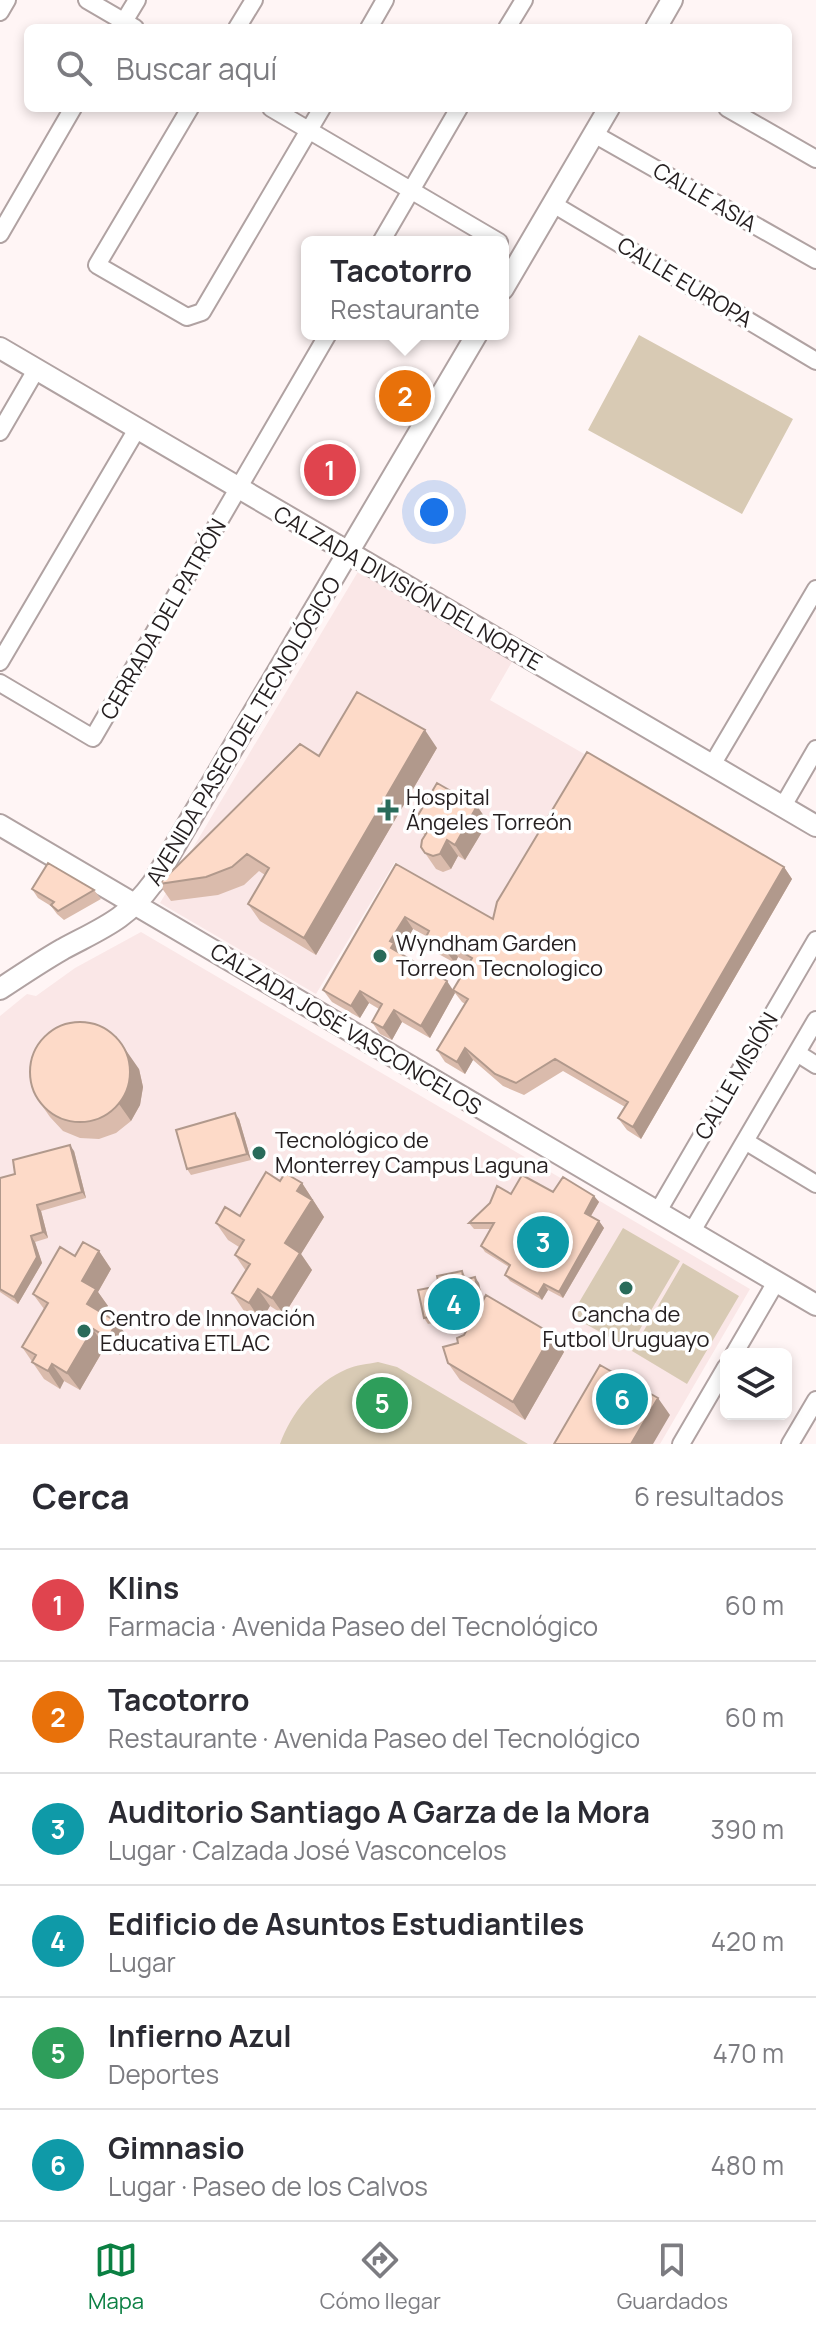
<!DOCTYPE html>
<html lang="es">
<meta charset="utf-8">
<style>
:root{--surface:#fff;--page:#f7f7f7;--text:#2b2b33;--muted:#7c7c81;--line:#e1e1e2;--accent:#0b8043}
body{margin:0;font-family:Manrope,sans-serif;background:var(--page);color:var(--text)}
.controls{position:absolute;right:24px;bottom:24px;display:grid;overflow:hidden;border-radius:12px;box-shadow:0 4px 12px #0003}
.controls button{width:72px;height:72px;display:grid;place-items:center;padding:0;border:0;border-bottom:2px solid var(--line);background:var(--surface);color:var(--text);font:40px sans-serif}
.you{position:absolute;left:434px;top:512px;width:28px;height:28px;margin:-20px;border:6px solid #fff;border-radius:50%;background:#1a73e8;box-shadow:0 0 0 12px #1a73e833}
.badge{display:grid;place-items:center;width:52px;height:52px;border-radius:50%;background:var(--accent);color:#fff;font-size:26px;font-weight:700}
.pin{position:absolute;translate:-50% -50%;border:4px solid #fff;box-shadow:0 2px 8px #0006}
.popup{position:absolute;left:301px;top:236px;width:208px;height:104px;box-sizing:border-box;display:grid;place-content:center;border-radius:12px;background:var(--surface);filter:drop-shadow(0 2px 6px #0005);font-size:26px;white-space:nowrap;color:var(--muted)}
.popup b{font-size:30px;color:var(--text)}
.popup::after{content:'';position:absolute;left:50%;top:100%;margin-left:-16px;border:16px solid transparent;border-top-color:var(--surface)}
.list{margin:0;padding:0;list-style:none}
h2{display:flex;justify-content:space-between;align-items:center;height:104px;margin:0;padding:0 32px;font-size:34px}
h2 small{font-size:26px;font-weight:400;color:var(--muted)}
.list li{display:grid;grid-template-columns:52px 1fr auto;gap:24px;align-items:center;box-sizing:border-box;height:112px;padding:0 32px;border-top:2px solid var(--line)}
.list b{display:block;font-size:30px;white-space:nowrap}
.list p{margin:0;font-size:26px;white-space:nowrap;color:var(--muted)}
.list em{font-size:26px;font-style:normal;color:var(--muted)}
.icon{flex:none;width:44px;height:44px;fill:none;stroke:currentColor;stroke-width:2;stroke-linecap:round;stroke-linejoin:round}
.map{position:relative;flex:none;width:816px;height:1444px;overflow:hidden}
.search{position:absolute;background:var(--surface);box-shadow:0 4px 12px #0003;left:24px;right:24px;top:24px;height:88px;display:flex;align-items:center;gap:20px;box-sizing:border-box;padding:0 28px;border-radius:12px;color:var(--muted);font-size:30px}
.sheet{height:776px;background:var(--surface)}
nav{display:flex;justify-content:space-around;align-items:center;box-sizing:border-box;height:112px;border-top:2px solid var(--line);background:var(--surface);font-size:22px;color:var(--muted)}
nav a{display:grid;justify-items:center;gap:4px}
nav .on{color:var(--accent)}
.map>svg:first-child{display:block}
.built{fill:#fae7e7}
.green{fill:#d8cab4}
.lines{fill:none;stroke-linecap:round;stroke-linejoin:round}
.minor-casing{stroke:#b0a2a2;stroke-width:20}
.major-casing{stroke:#b0a2a2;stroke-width:24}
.minor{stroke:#fff;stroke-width:16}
.major{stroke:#fff;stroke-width:20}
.wall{fill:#dabbac;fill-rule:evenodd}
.shaded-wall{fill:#b1998c}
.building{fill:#fddac8;stroke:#b1998c;stroke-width:2}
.poi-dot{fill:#296b5a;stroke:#fff;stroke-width:3}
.labels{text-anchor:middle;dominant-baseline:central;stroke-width:7;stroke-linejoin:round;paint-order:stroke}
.street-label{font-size:22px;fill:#262021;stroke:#fff}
.poi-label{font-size:22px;fill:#262021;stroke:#fff;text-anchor:start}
</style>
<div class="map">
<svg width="816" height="1444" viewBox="0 0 816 1444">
<rect width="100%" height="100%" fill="#fff5f5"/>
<path class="built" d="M359,570L513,660L490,700L593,759L495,921L395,862L316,994L160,903Z
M141,932L750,1289L660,1444H0V1016L27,994L36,996L75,968Z"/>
<path class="green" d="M639,335L793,419L742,514L588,430Z
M623,1228L680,1261L629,1348L571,1316Z
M683,1263L739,1296L687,1384L632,1351Z
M378,1362L397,1367L528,1444H280C291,1413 316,1382 347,1369C356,1365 368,1364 378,1362Z"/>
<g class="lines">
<defs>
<path id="minor" d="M87,0L135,28
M0,12L7,0
M120,28L137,0
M237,28L254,0
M369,28L385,0
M507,28L524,0
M190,108L97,265L187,317L202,312L322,108
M271,108L499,242
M727,108L816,159
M594,134L816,260
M553,204L816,361
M0,234L73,108
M381,242L459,108
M0,432L36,370
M0,662L137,429
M0,683L93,738L328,334
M712,765L816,589
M783,806L816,749
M797,1053L816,1065
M745,1141L816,1184
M657,1213L816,940
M691,1233L816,1020
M734,1354L776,1282
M681,1444L726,1367
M790,1444L816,1400"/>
<path id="major" d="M656,28L672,0
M503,289L609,108
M0,348L816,826
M0,825L816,1305
M0,989C21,975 42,961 63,949C102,928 126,920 153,883L477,334"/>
</defs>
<use href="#minor" class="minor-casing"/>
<use href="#major" class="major-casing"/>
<use href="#minor" class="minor"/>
<use href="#major" class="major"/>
</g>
<path class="wall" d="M437,748L316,955L260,921L248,904L265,875L259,871L244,885L218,895L171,901L159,884L319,756Z
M477,806L488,822L465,860L458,856L451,869L443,872L436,869L425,853V836L414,822Z
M396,864L493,919L784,867L792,879L641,1139L627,1130L618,1118L625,1107L563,1071L524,1095L503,1086L473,1060L465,1074L445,1062L437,1050L465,1004L462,1002L455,993L430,1038L402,1022L392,1040L380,1034L372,1022L379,1009L369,1003L360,1018L332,1002L323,990ZM413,929L426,936L425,939L433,951L455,963L458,957L469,963L453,990L401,954L400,952Z
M32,889L94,890L101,899L64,920L57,914L51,906L38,898Z
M139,1069L143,1087L140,1105L131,1121L116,1133L99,1139L80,1138L63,1131L50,1117L38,1100Z
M239,1119L251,1160L191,1175L187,1169Z
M74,1151L86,1198L41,1211L48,1238L35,1242L42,1263L18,1304L0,1292V1178L15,1174Z
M280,1181L302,1183L324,1217L301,1254L312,1270L284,1315L270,1306L261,1321L244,1311L232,1293L246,1271L235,1255L239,1247L228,1240L216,1223L240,1216Z
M553,1192L594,1196L599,1202L591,1216L599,1221L604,1228L563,1298L548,1290L542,1300L510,1281L505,1275L509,1267L485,1252L481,1246L490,1229H474L469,1223L511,1194Z
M99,1251L111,1269L98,1292L108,1306L103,1314L129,1339L120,1355L105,1347L80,1390L64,1381L60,1389L44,1379L22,1347L44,1309L33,1294Z
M462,1271L467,1279L479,1283L483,1301L552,1334L564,1352L525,1420L460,1380L448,1363L476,1314L428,1324L424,1318L439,1286Z"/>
<path class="shaded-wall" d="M425,730L437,748L316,955L304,938Z
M477,806L488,822L465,860L455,845Z
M447,840L458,856L451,869L440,854Z
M784,867L792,879L641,1139L633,1127Z
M405,917L413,929L400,952L402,955L391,948L390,941Z
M450,945L458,957L455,963L446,951Z
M447,981L455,993L430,1038L421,1026Z
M360,991L369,1003L360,1018L351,1006Z
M394,1010L402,1022L392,1040L383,1028Z
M116,1036L139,1069L143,1087L140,1105L131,1121L119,1104Z
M465,1048L473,1060L465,1074L457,1062Z
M235,1113L239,1119L251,1160L247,1154Z
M70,1145L74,1151L86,1198L82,1192Z
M302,1183L324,1217L301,1254L312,1270L284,1315L272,1298L297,1191Z
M594,1196L599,1202L589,1219L585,1213Z
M37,1205L41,1211L48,1238L43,1232Z
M599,1221L604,1228L563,1298L559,1292Z
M31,1236L35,1242L42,1263L18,1304L14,1297Z
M99,1251L111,1269L98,1292L108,1306L99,1322L87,1304L82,1281Z
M475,1277L479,1283L485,1311L481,1305Z
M544,1284L548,1290L542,1300L538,1294Z
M258,1289L270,1306L261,1321L249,1303Z
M117,1322L129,1339L120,1355L108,1338Z
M93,1329L105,1347L80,1390L67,1373Z
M552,1334L564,1352L525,1420L513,1402Z
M52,1364L64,1381L60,1389L48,1371Z
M658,1398L670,1415L653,1444H631Z"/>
<path class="building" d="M357,692L425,730L304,938L248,904L269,868L247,854L232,867L206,877L159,884L300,744L319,756Z
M587,752L784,867L633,1127L618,1118L628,1102L555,1059L516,1083L495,1074L465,1048L457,1062L437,1050L468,999L453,990L472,958L450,945L446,951L425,939L429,931L405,917L390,941L394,943L391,948L447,981L421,1026L394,1010L383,1028L372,1022L382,1004L360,991L351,1006L323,990L396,864L493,919L497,902Z
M437,783L477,806L455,845L447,840L440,854L433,856L425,853L421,847L422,840L429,829L414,822Z
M48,863L94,890L58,911L51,905L54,902L32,889Z
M30 1072a50 50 0 1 1 100 0a50 50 0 1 1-100 0Z
M235,1113L247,1154L187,1169L176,1130Z
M70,1145L82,1192L37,1205L43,1232L31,1236L37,1257L14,1297L0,1289V1178L15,1174L13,1160Z
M266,1172L280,1181L285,1173L302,1183L297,1191L312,1200L285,1243L300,1253L272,1298L258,1289L249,1303L232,1293L250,1264L235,1255L244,1240L216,1223L225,1207L240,1216Z
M522,1175L553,1192L563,1177L594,1196L585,1213L599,1221L559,1292L544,1284L538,1294L505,1275L510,1265L481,1246L494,1223H469L490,1203L497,1186L511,1194Z
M83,1242L99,1251L82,1281L96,1289L87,1304L117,1322L108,1338L93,1329L67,1373L52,1364L48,1371L32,1362L36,1355L22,1347L48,1303L33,1294L60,1247L75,1256Z
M462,1271L464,1280L475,1277L481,1305L424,1318L418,1290L439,1286L437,1276Z
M486,1295L552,1334L513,1402L448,1363L443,1347L458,1343L457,1338L464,1335Z
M600,1365L658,1398L631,1444H554Z"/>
<g class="poi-dot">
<path d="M384 798h8v8h8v8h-8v8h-8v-8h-8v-8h8z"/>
<circle cx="380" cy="956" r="8"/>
<circle cx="259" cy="1153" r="8"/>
<circle cx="626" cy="1288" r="8"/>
<circle cx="84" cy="1331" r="8"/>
</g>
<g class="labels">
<g class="street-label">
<text transform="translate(705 197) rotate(30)">CALLE ASIA</text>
<text transform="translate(685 282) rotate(31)">CALLE EUROPA</text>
<text transform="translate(408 588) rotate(30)">CALZADA DIVISIÓN DEL NORTE</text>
<text transform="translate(163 619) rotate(-60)">CERRADA DEL PATRÓN</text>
<text transform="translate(243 731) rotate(-59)">AVENIDA PASEO DEL TECNOLÓGICO</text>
<text transform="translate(346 1029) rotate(31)">CALZADA JOSÉ VASCONCELOS</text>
<text transform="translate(736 1076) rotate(-60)">CALLE MISIÓN</text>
</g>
<g class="poi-label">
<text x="406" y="797">Hospital<tspan x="406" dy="25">Ángeles Torreón</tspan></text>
<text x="396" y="943">Wyndham Garden<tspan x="396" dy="25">Torreon Tecnologico</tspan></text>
<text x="275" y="1140">Tecnológico de<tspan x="275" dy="25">Monterrey Campus Laguna</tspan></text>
<text x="626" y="1314" text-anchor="middle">Cancha de<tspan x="626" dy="25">Futbol Uruguayo</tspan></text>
<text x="100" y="1318">Centro de Innovación<tspan x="100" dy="25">Educativa ETLAC</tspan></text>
</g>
</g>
</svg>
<div class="controls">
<button><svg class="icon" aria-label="layers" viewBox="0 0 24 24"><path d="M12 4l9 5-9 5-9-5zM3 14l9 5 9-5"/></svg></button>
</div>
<div class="you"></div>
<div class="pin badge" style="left:330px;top:470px;background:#e0444e">1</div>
<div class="pin badge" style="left:405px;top:396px;background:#e8710a">2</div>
<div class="popup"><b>Tacotorro</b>Restaurante</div>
<div class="pin badge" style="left:543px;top:1242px;background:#0f9aa8">3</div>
<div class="pin badge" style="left:454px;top:1304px;background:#0f9aa8">4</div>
<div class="pin badge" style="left:382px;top:1403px;background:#2e9e5b">5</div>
<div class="pin badge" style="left:622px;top:1399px;background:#0f9aa8">6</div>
<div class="search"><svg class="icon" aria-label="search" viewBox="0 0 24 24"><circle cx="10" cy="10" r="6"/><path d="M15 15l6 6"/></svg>Buscar aquí</div>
</div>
<section class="sheet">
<h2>Cerca<small>6 resultados</small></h2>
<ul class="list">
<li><span class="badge" style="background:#e0444e">1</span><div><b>Klins</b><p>Farmacia · Avenida Paseo del Tecnológico</p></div><em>60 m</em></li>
<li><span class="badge" style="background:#e8710a">2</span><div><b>Tacotorro</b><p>Restaurante · Avenida Paseo del Tecnológico</p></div><em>60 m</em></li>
<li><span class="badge" style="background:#0f9aa8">3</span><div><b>Auditorio Santiago A Garza de la Mora</b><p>Lugar · Calzada José Vasconcelos</p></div><em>390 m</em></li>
<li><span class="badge" style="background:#0f9aa8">4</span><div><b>Edificio de Asuntos Estudiantiles</b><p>Lugar</p></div><em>420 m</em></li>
<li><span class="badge" style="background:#2e9e5b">5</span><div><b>Infierno Azul</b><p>Deportes</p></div><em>470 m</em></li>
<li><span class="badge" style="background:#0f9aa8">6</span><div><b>Gimnasio</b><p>Lugar · Paseo de los Calvos</p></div><em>480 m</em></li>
</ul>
</section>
<nav>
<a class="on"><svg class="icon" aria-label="map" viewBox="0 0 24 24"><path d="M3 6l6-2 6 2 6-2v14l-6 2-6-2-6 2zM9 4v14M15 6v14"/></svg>Mapa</a>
<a><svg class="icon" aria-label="directions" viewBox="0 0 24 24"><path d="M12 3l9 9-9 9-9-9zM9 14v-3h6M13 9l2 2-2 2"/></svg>Cómo llegar</a>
<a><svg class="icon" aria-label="saved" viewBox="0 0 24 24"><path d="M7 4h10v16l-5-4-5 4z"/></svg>Guardados</a>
</nav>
